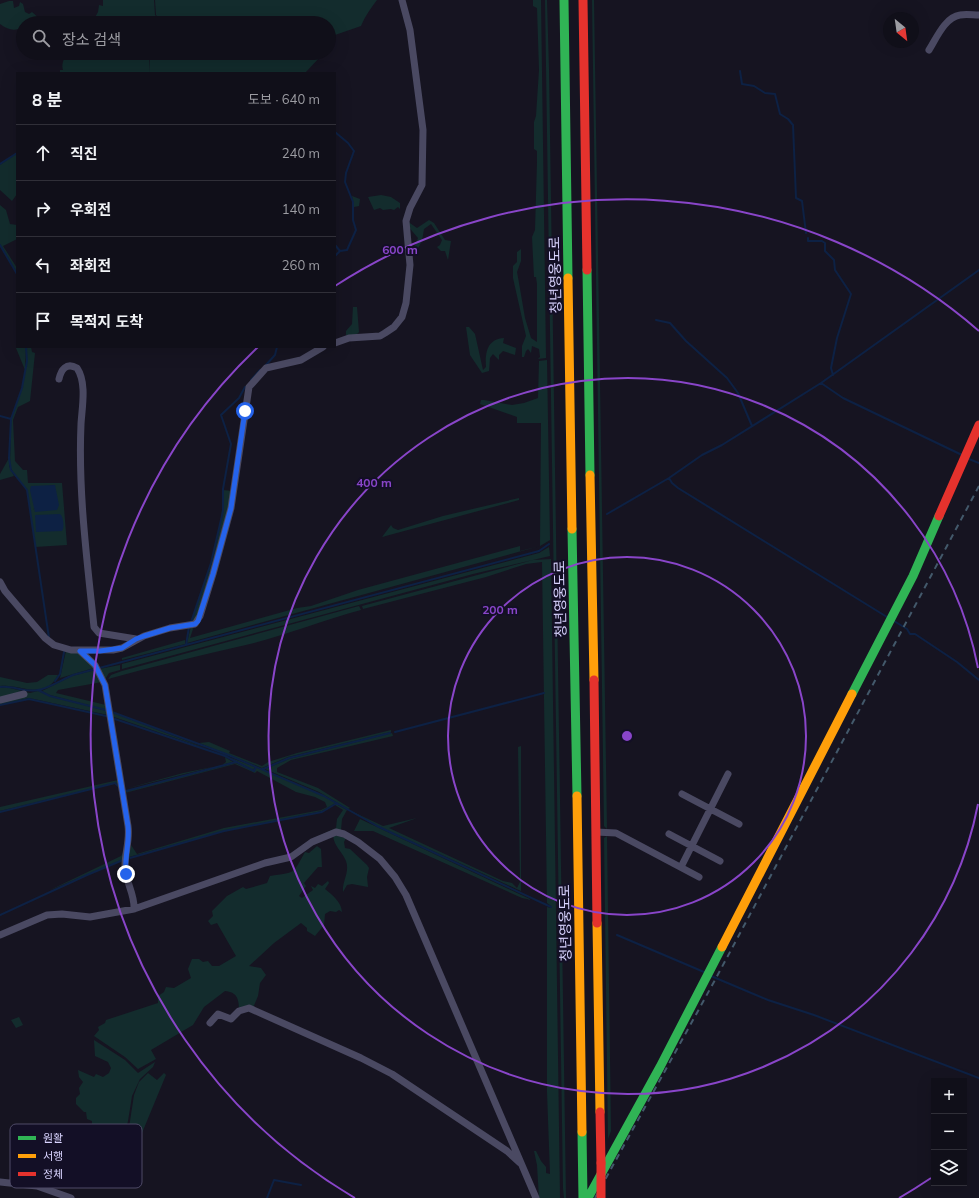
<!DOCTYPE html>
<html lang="ko">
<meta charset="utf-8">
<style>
:root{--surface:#100f19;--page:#1e1d26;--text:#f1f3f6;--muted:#9c9ca2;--line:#302f38}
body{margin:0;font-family:Mulish,"Noto Sans KR",sans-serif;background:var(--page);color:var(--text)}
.controls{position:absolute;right:12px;bottom:12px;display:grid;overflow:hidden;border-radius:0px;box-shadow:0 4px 16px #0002}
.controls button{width:36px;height:36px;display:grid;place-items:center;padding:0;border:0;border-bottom:1px solid var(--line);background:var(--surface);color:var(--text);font:20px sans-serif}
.compass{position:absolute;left:883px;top:12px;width:36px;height:36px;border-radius:50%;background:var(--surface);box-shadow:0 4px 16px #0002;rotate:151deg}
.stop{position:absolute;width:12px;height:12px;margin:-9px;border:3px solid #2563eb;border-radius:50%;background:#fff}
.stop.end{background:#2563eb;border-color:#fff;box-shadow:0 1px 4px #0008}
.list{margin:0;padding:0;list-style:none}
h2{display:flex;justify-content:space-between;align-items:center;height:52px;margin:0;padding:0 16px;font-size:17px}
h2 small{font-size:13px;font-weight:400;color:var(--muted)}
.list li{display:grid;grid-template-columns:26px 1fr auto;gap:12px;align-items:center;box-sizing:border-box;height:56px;padding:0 16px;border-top:1px solid var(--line)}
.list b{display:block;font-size:15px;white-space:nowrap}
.list em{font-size:13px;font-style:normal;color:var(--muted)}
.icon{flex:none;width:22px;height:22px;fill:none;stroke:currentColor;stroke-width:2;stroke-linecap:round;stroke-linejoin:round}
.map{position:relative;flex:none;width:979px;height:1198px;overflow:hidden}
.search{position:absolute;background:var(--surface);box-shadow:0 4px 16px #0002;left:16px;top:16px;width:320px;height:44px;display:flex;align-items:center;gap:10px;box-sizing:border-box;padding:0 14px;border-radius:22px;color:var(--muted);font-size:15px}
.panel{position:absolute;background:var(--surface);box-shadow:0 4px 16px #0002;left:16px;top:72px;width:320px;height:276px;border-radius:0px}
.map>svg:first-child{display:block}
.green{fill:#132c2d;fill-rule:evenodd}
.water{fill:#0d2144}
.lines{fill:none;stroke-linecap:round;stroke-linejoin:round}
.stream{stroke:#0d2144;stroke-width:2}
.street{stroke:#4a4962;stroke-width:7}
.fast{stroke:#30b455;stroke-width:9}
.slow{stroke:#ff9f0a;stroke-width:9}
.jam{stroke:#e5322d;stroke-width:9}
.rail{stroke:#43596b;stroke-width:2;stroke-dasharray:6 5;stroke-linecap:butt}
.jam-bridge{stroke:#e5322d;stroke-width:9}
.route{stroke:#2563eb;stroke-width:5}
.ring{fill:none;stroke:#8945c9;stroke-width:2}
.labels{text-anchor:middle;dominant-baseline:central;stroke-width:4;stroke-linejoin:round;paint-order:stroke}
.street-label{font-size:14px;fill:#d9d4ff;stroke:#130f26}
.key{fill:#130f26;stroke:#4e4a67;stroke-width:1}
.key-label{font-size:11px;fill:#d9d4ff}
.centre{fill:#8945c9;stroke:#130f26;stroke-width:2}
.ring-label{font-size:12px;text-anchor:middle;font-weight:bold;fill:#8945c9;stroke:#130f26;stroke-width:4;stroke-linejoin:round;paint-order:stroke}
</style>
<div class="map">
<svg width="979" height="1198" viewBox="0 0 979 1198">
<rect width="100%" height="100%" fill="#161421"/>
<path class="green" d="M103,0H154L155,15L162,23H92L98,12L99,5L103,6Z
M155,0H377C371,8 365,16 361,26L335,35L329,42V23H163L156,15Z
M533,0H541L546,358L538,359L540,357L539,349L532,346L531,353L528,349L526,351L524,357H522V346L526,336L513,278V266L517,262V252L521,249V261L517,272L519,283L525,318L531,338L537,342V284L536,277H534L532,237L535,230L537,162V151L534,149V122L536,116L539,70L537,8L533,6Z
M545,0H547L549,69L566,1198H564L563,1188Z
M592,0H594L607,829L604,826L603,756Z
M9,1H13L14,8L19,6L20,2L23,4L25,12L29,14L32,12L41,20L40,23H23L22,28C14,31 8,30 0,24V4Z
M69,53H149V73H60V70H63C61,64 64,57 69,53Z
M150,53H322L320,57L305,73H149Z
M17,153V194L12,201L0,190V165Z
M381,195L391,197L400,203V209L398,207L394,210L391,209L383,210L380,208L374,210L368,197Z
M352,196L360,199L359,206L354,207Z
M0,205L6,210L10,224L17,225V239L3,246L17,268V273L0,244Z
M429,220L434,223L445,240L451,241L448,260L445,251H441L437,247L440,245L442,240L431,224L424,229L422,241L417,250L414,248L418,238L407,225V221L417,228Z
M353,307H357L359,332L354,337L346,335V331L352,324Z
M466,327H469L475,334L483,370L486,367C485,353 487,339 504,338L503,343L516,348L515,355L503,351L499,355V360L493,354L490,358L489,371L482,373L470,355Z
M17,339V347H26L25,370L16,348Z
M27,347H31L32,352L35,353L30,401L18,407L13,420L15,461L23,470H27L28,483H62L67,545L35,547L27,490L15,476L10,466L11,419L22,388L27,361ZM55,485L33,510L48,486Z
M547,360L550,540L540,546L187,643L191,626H194L190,638L297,608L311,606L358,590L520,546V551L540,546L541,423H517V417L480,404L481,400H484L512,405L524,403L538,398L539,361Z
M9,458V466L14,476L0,480V474Z
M223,490L232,491L199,616L191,622C206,579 223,536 223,490Z
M519,498V500L382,537L391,525L393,528L398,530L443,516Z
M549,547L550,556L473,574L122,669V664L539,553Z
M551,559L560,1198H539L537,1165L534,1151H536L541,1161L546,1167V1173L550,1174L547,1092V907L551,908V906L547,903L542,562L526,564L486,577L363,609L362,606L533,560Z
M359,606L361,610C323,620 287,635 250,644C202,655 155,666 108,679L111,675L122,671Z
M185,640V644L122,660V658Z
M66,651L78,653L94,668L60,678Z
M120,665V670L109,673L104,681L99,669Z
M95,670L102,682L58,690L56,693L106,705L107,710L50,695L42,691L72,676Z
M48,675H58C44,702 20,683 0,686V677L27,683L37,682Z
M6,687L30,693L38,691L49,696L107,711L108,715L29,698L0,705V688Z
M111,712L255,767L253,770L225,755L111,716Z
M391,730V732L288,757L262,768L199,743L209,742L230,751L229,753L262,766L268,762L297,753Z
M392,733L393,736L291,760L277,768V772L318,788L350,808L348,809L319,792L265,769L289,759Z
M521,746V891L380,827L349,810L383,826L417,818L389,828L503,881L512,883L517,888L520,882L518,747Z
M225,757L233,762L125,789L183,773L222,765L226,762Z
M236,763L254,771L256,767L262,769L324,796L336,803L322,811L224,831L129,857L131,845L137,854L224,828L321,810L327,807L325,802L315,797L296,792L257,771L255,773L235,764L125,793V791Z
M118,780V784L115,783L0,811V807Z
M336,804L347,810L342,819L341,830L314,838L336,828L337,819L343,810L335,805Z
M360,819L532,900L522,898L373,831H354Z
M333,835L346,838L344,842L345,848L350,849L367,865L369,868L367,877L368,887L352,884L347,885L343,892C342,881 350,872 346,861C342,851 334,847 333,835Z
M607,836L611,1131L608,1139L604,838Z
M317,846L321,849L322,867H318L304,883L306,886L299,896L302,898L313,890L311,886L315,888L318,884L322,886L328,881L329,883L325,889C332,895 341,901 342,912L339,910L336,912L330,911L325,914L324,925L315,936L307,931V928L301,923L274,943L249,966L261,968L266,975L260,983L258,996L253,1008L239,1010C239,999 237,992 225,991L204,1007L193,1025L151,1050L156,1059L138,1069L125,1057L94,1036L99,1030L98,1027L105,1023L106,1020L158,1003V996L164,992L166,987L174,988L191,978L188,969L192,959H199L203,962L208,961L212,966H219L236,956L217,923L211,925L208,921L213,916L212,911L227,896L243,887L246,889L267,883L270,876C296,872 292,875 305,852L309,853Z
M123,853L124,859L48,891L121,856Z
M19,1017L23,1025L16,1028L11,1020Z
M94,1040L125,1060L138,1073L155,1062L153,1067L140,1079L132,1096L128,1121L124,1138L123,1165L117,1163L118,1155L114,1152L108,1142L100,1141L92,1137V1121L87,1119L86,1112H84L76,1104V1098L80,1094L79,1088L83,1082L79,1077L78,1070L94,1077L96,1074L103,1077L109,1073L111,1068L108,1062L95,1056Z
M148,1073L157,1080L164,1073L166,1075L142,1133L126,1147L134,1095L139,1082Z"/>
<path class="water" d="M55,485L59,505L57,510L35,512L30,490L31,486Z
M60,514C63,516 65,527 62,531L36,532L35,515Z"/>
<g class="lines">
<path class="stream" d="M740,71L742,84L754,86L765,93L775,94L780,114L788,119L793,125L796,198L802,201L806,233
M335,132L348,143L354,151L346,173L345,182L353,202V220L356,230L347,250L340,251
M0,164L17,153
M808,238V241H822L825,243V251L834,260L835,270L851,294L837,338L831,368L833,375
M0,245L17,274
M335,245L340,251L335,256
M656,320L670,323L686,341L727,378L738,393L752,426
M26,347L27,361L22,388L11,419L9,458L11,470L27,490L49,638
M265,366L275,355L277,347
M251,380L260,370
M821,383L843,398L962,455
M0,416L11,419
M969,459L979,463
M669,478L672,483L678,488L887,617
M607,514L669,478L702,455L722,445L821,383L979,270
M894,621L907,629L910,634H915L957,662L979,680
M191,622L211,563L223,511V489L231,444L221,415L239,398L245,387
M186,645L189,627
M55,681L60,674L64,652
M0,687C13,685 25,693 38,690C47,689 63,679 73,675L539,551L549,544
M38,690L50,696L106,710
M0,705L29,699L106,716
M112,712L226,754L324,796L377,826L551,907
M112,718L225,756L254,771L256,767
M395,732L544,693
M263,769L289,758L390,733
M126,791L236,762
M0,812L115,783L119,787
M130,858L224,831L322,812L337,803
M0,915L87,875L123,860
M617,935L704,972
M711,976L768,1000L814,1015L979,1078
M267,1198L274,1180L301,1185"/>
<path class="street" d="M929,50C936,39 945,17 960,15C966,14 973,15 979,15
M335,343L349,338L380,336L385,333L394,327L402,317L406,303L410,265L406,221L410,208L422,185L423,130L410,30L402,0
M59,379C61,370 66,362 77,368C87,383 82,407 81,424C78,491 87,560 94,627L99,633L136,639
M0,582L5,591L45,638L54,645L71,650H113L122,648L144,636L170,628L195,624L200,616L213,574L231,508L249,387L266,368L301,360L323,347
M80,651L95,665L105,685L128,826C130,840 125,852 125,866C125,881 135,894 134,909
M0,700L24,694
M682,794L739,824
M596,832L616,833L699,877
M669,834L720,861
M681,867L728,774
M0,935L47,915L62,914L90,917L134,909L265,863L291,857L312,842L336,832L344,834L358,842L380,859L395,877L406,895L536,1198
M210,1023L218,1014L231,1019L239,1011L249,1008L361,1058L392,1074L507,1151L520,1163
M0,1182L37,1186L71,1198"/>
<path class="fast" d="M564,0L568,278
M587,270L590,475
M572,529L577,796
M852,694L913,576L939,516
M582,1132L583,1198
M588,1198L660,1067L722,947"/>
<path class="slow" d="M568,278L572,529
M590,475L594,680
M577,796L582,1132
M597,923L600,1112
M722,947L852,694"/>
<path class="jam" d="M583,0L587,270
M939,516L979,425
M594,680L597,923
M600,1112L601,1163"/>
<path class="rail" d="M595,1198L715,980L979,486"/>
<path class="jam-bridge" d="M601,1163V1198"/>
</g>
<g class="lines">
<path class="route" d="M126,874C124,858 130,842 128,826L105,685L95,665L80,651H100L122,648L136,639L144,636L170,628L195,624L198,621L213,574L231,508L245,411"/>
</g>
<g class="ring">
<circle cx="627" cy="736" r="179"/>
<path d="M978 804A358 358 0 1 1 978 668"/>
<path d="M931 1178A536 536 0 0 1 899 1198M355 1198A536 536 0 0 1 258 347M335 286A536 536 0 0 1 979 331"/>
</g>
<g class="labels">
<g class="street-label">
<text transform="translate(555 275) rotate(-91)">청년영웅도로</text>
<text transform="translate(560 599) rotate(-91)">청년영웅도로</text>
<text transform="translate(565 923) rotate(-91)">청년영웅도로</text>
</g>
</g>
<rect x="10" y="1124" width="132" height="64" rx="6" class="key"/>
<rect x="18" y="1136" width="18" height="4" fill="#30b455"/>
<rect x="18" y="1154" width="18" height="4" fill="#ff9f0a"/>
<rect x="18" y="1172" width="18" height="4" fill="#e5322d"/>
<g class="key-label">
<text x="43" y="1142">원활</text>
<text x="43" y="1160">서행</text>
<text x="43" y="1178">정체</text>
</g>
<circle cx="627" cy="736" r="6" class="centre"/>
<g class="ring-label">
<text x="400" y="254">600 m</text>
<text x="374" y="487">400 m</text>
<text x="500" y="614">200 m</text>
</g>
</svg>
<div class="controls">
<button>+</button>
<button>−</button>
<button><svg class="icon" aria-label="layers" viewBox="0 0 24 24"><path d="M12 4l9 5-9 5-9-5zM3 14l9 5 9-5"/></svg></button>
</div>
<svg class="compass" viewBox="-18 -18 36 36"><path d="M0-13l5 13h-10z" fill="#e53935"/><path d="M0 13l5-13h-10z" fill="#9c9ca2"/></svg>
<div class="stop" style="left:245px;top:411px"></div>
<div class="stop end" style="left:126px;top:874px"></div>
<div class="search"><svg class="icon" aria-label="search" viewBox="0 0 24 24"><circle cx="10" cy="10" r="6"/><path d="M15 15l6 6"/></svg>장소 검색</div>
<section class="panel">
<h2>8 분<small>도보 · 640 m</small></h2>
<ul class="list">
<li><svg class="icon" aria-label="ahead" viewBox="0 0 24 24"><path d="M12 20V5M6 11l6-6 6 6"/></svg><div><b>직진</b></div><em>240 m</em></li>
<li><svg class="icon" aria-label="right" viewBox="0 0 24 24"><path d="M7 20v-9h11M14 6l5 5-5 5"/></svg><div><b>우회전</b></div><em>140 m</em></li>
<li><svg class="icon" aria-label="left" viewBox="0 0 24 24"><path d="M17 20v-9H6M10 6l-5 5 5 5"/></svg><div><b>좌회전</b></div><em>260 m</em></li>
<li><svg class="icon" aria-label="arrive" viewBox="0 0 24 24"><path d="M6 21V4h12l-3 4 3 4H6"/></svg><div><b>목적지 도착</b></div></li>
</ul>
</section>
</div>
